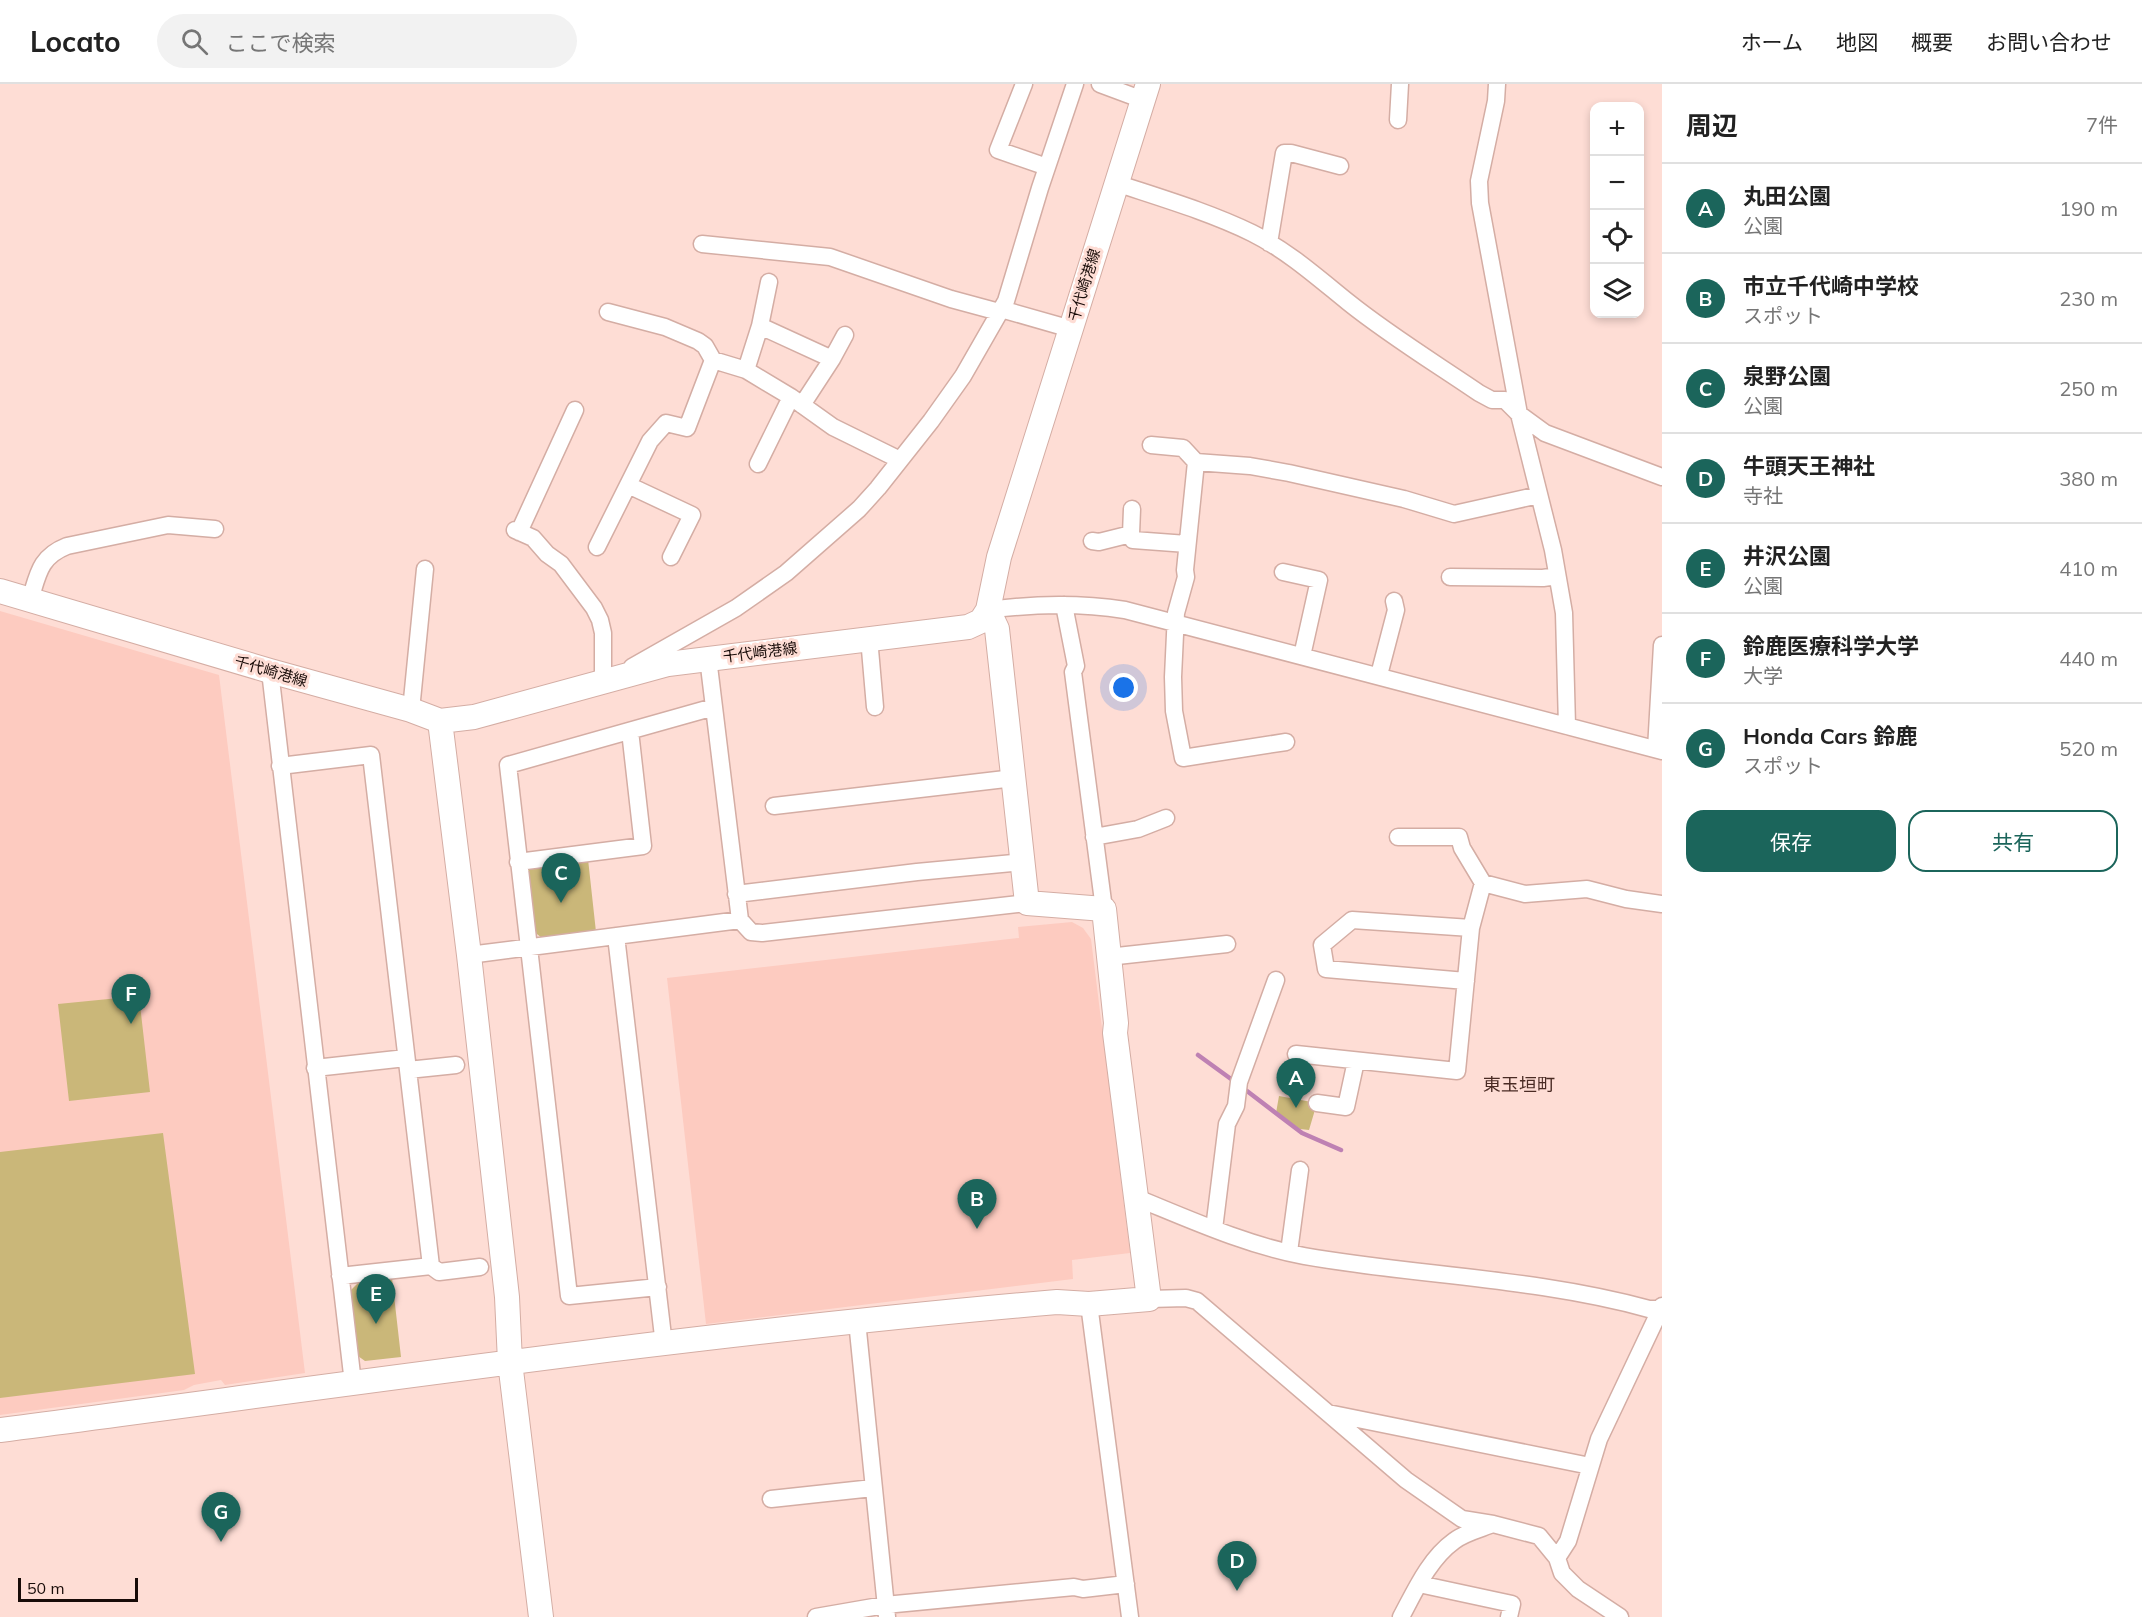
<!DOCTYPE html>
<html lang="ja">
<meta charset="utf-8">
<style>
:root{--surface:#fff;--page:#f2f2f2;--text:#222;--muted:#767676;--line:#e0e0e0;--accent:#1b655b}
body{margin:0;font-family:Mulish,"Noto Sans JP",sans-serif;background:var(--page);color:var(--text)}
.controls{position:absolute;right:18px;top:18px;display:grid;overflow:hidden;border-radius:12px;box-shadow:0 3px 9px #0003}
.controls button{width:54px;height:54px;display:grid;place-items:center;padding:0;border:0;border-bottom:2px solid var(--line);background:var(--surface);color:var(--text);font:30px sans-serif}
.scale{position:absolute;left:18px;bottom:15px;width:120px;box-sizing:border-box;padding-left:6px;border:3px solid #180b08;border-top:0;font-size:16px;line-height:21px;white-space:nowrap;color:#180b08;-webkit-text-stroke:4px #feddd5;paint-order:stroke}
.you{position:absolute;left:1124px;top:604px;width:21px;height:21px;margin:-15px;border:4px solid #fff;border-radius:50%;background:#1a73e8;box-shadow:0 0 0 9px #1a73e833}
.badge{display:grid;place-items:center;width:39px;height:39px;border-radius:50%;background:var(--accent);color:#fff;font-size:20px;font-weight:700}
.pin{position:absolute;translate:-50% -50px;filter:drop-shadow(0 2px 3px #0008)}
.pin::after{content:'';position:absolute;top:32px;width:21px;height:18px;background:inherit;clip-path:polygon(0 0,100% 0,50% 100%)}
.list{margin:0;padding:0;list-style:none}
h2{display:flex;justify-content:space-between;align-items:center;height:78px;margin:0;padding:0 24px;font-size:26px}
h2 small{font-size:20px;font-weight:400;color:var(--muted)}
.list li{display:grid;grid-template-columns:39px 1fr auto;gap:18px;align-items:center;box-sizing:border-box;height:90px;padding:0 24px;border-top:2px solid var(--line)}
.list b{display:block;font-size:22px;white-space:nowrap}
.list p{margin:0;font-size:20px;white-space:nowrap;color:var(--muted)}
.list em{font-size:20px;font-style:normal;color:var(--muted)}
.actions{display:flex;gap:12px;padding:18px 24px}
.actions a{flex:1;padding:14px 0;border:2px solid var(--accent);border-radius:18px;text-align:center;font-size:21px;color:var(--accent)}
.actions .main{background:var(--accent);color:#fff}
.icon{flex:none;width:33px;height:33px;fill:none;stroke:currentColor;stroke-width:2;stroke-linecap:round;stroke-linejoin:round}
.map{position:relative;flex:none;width:1662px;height:1533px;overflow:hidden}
header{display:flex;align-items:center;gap:36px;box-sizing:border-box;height:84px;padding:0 30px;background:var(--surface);border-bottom:2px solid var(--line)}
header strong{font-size:28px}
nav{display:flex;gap:33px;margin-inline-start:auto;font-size:21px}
.search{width:420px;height:54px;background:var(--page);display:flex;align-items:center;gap:15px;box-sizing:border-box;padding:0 21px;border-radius:33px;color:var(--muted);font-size:22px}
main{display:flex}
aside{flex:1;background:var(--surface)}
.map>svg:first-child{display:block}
.built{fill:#fdcbc0}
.green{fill:#cab779}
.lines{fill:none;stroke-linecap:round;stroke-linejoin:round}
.stream{stroke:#be81b3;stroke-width:4.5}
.street-casing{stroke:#d4ada4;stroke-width:19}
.secondary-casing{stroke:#d4ada4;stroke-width:26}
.street{stroke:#fff;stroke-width:16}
.secondary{stroke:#fff;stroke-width:24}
.labels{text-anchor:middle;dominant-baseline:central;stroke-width:6;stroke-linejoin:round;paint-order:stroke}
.street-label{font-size:15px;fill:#180b08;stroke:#feddd5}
.quarter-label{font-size:18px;fill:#4a2b24;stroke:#feddd5}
</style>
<header>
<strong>Locato</strong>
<div class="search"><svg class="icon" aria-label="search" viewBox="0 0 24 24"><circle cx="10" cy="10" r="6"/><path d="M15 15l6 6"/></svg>ここで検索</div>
<nav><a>ホーム</a><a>地図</a><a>概要</a><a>お問い合わせ</a></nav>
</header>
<main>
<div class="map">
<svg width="1662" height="1533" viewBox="0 0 1662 1533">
<rect width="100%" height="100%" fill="#feddd5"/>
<path class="built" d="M0,527L219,591L305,1289L225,1301L221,1296L194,1301L184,1306L0,1331Z
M1072,838L1083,844L1091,855L1130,1169L1072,1176L1073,1195L706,1240L667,894L1019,854L1018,843Z"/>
<path class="green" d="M588,775L596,848L542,854L533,847L526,790L531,783Z
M139,912L150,1008L69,1017L58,920Z
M1279,1012L1317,1019L1309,1046L1300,1045L1276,1029Z
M163,1049L195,1290L0,1314V1068Z
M392,1194L401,1273L365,1277L358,1272L350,1207L358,1199Z"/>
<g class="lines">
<path class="stream" d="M1198,971L1231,995
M1247,1007L1302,1049L1341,1066"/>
<defs>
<path id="street" d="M1024,0L998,66L1047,83
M1100,0L1143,16
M1497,0L1496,17L1479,97L1480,119L1519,330L1553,466L1564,529L1567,642
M1398,36L1400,0
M1116,99C1161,114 1209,128 1252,149C1288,167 1317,193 1348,218C1389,251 1435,279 1479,309L1492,316H1505L1519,330L1545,349L1662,393
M1269,159L1284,69H1291L1340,82
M702,160L830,173L951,215L999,228
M1001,225L1071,245
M608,228L665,243L698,257L705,262L713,276L746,286L791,313L833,343L900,376
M760,242L832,275L802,321
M832,275L845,251
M746,286L760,242L769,198
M1151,361L1183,364L1196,378L1250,382L1289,389L1404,415L1454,430L1539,411
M1196,378L1185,486L1186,493L1176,529L1173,593L1174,627L1183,674L1286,658
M758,380L791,313
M628,401L692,431L671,473
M515,446L533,454L547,470L561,480L594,524L600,536L603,549V598
M519,448L575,326
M1131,450L1132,425
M1092,457L1099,458L1131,450L1133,456L1187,460
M597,463L650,357L666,339L687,344L713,276
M1283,488L1319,496L1302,572
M1450,493L1543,494L1557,492
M30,516C38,491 39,473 67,462L168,441L215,445
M1064,521L1076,582L1073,588L1104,825
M988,526C1033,520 1080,519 1125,526L1662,667
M869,554L875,623
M632,583L736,524L786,489L859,425L878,404L931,337L963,292L1006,217L1040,104L1075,0
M270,587L353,1299
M1379,591L1396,526L1394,517
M411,626L425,485
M1656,665L1662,561
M280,682L371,671L431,1182L340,1192
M774,722L1014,694
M1094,753L1138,745L1166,734
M1398,753H1459L1462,764L1483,799
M518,778L643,762L630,647
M736,810L917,788L1024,778
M740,836L751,848L762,849L1027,819
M616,852L664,1261
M469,871L740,836L708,574
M1108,873L1227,860
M1466,897L1326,885L1322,861L1352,836L1471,844
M1296,970L1457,987L1471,844L1483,799L1525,810L1587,805L1626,815L1662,820
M315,984L406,974
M408,986L456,981
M1317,1019L1346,1023L1356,977
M1137,1114C1191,1136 1246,1161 1304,1172C1419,1192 1536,1194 1649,1225H1662
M1214,1145L1227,1040L1236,1022L1239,998L1276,896
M1289,1168L1300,1086
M431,1182L439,1188L480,1183
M658,1203L569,1212L508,681L714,623
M1149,1215L1186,1214L1197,1217L1406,1396L1462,1435L1493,1440L1539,1452L1557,1474L1562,1489L1578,1505L1620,1533
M1089,1220L1130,1533
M857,1237L887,1533
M1328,1329L1590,1382
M771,1415L873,1404
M1557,1474L1568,1457L1599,1355L1662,1222
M1419,1500L1512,1520L1509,1533
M816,1533L885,1521L1074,1503L1083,1505L1126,1500
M1401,1533C1415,1507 1429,1475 1454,1457C1464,1449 1480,1445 1493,1440"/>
<path id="secondary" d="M0,507L270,587L411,626L440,637L474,633L668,580L968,543L981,537L988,526L999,473L1148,0
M440,637L469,871L507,1213L510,1278L541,1533
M0,1346C352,1300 704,1248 1057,1218L1089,1220L1149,1215L1115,949L1116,939L1104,825L1027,819L997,545L988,526"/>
</defs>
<use href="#street" class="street-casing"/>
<use href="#secondary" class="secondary-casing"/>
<use href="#street" class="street"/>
<use href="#secondary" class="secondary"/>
</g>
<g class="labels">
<g class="street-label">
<text transform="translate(1084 201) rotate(-73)">千代崎港線</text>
<text transform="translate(760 568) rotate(-7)">千代崎港線</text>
<text transform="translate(271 587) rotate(16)">千代崎港線</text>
</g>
<g class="quarter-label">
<text x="1519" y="1000">東玉垣町</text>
</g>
</g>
</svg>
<div class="controls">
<button>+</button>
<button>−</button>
<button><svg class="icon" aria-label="locate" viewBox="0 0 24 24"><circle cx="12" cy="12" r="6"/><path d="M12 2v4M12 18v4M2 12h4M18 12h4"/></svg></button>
<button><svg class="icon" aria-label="layers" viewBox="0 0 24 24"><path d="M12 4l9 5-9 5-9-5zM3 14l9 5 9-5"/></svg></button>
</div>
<div class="scale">50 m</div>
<div class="you"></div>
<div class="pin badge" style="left:1296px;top:1024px">A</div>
<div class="pin badge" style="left:977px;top:1145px">B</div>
<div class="pin badge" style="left:561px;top:819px">C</div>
<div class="pin badge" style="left:1237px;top:1507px">D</div>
<div class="pin badge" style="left:376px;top:1240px">E</div>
<div class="pin badge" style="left:131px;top:940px">F</div>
<div class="pin badge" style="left:221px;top:1458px">G</div>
</div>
<aside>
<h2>周辺<small>7件</small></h2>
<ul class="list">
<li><span class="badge">A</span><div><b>丸田公園</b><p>公園</p></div><em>190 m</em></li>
<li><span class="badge">B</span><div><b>市立千代崎中学校</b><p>スポット</p></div><em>230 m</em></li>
<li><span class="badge">C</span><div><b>泉野公園</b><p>公園</p></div><em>250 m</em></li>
<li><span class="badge">D</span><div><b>牛頭天王神社</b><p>寺社</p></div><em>380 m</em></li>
<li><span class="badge">E</span><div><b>井沢公園</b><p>公園</p></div><em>410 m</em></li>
<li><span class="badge">F</span><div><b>鈴鹿医療科学大学</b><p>大学</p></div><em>440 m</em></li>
<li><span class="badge">G</span><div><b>Honda Cars 鈴鹿</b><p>スポット</p></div><em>520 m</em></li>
</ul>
<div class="actions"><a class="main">保存</a><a>共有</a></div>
</aside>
</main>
